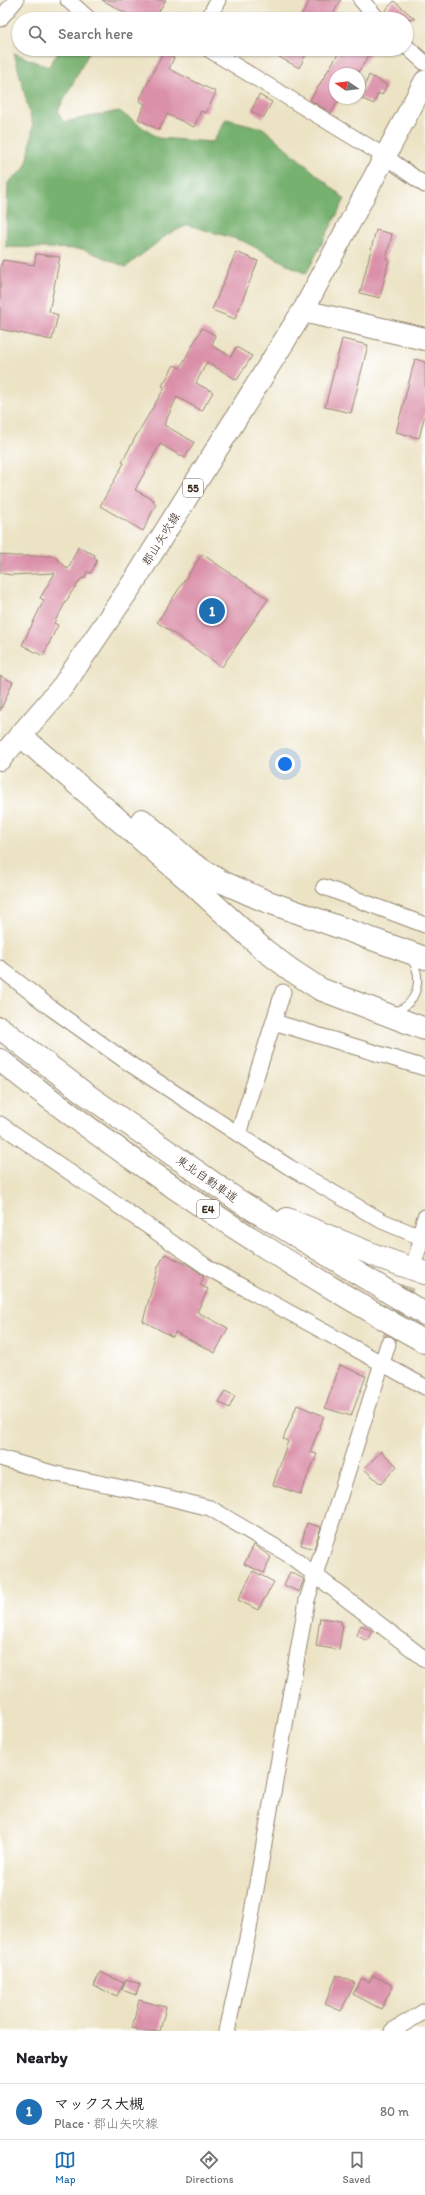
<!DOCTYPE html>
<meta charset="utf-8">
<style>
:root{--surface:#fff;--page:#f6f6f6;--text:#202124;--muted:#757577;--line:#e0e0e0;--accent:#1f6fb2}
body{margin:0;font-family:Itim,"Klee One",sans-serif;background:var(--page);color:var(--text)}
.compass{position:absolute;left:329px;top:68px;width:36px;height:36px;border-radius:50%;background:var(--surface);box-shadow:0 1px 3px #0004;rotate:283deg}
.you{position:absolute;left:285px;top:764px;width:14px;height:14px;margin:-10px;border:3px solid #fff;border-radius:50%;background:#1a73e8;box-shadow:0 0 0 6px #1a73e833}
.badge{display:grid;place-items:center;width:26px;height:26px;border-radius:50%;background:var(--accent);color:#fff;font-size:13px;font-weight:700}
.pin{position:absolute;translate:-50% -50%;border:2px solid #fff;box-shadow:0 1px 4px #0006}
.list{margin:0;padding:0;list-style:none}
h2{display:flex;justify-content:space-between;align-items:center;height:52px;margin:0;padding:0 16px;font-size:17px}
h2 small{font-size:13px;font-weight:400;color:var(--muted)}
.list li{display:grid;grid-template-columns:26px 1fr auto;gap:12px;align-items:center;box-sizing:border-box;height:56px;padding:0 16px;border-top:1px solid var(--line)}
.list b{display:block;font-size:15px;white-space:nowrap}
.list p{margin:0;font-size:13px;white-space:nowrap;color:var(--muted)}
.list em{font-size:13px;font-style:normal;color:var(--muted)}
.icon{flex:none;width:22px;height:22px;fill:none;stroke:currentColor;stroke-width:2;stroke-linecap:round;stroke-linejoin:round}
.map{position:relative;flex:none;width:425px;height:2031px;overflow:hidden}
.search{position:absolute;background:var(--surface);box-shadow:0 1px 3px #0004;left:12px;right:12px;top:12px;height:44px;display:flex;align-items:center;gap:10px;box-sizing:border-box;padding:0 14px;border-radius:22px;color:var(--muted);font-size:15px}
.sheet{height:108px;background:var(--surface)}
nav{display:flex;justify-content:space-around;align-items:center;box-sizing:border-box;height:56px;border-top:1px solid var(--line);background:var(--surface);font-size:11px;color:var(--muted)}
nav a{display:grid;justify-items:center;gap:2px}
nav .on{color:var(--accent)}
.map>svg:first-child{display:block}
.forest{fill:#77b16f;stroke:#596e46}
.building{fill:#da90a9}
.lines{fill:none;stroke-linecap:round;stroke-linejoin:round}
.street-tunnel{stroke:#c9bea3;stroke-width:15;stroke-dasharray:15 8;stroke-linecap:butt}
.lane-casing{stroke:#948671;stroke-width:9}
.street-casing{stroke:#948671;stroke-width:17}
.secondary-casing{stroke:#948671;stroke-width:23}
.primary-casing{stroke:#948671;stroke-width:24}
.highway-casing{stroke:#948671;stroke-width:24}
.lane{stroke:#fff;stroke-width:7}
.street{stroke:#fff;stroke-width:15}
.secondary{stroke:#fff;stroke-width:21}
.primary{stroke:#fff;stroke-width:22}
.highway{stroke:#fff;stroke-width:22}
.labels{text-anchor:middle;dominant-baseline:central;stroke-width:3.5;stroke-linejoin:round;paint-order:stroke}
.shield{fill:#fff;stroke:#766a62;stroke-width:1}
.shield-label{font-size:11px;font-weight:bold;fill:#3b2a1e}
.street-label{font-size:12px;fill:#3b2a1e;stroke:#fff}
</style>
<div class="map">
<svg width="425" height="2031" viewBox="0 0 425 2031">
<rect width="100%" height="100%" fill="#fff"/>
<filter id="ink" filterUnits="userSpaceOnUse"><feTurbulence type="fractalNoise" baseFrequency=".025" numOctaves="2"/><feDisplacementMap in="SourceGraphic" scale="8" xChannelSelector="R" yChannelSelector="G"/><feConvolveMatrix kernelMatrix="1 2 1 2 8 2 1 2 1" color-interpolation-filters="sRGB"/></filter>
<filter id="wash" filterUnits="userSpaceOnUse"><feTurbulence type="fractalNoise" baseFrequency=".012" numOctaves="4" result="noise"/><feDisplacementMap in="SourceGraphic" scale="16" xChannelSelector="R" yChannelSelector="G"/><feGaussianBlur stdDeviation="0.9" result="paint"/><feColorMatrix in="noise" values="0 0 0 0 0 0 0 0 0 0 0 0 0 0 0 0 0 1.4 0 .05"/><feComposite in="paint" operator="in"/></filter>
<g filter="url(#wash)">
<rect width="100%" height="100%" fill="#ece3c4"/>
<path class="forest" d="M61,49H91L58,111L63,122L119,111L158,138L213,142L226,119L263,128L345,199L306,274L243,241L188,225L168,234L126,267L83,249L6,247L8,183L24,169L28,159L33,126L14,53L48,67Z"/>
<g id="blocks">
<path class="building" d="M102,0H166L154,19H127L129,15Z
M310,0H341L330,19H299Z
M394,1L415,19H390L384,12Z
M265,49H309L299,68Z
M341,49H373L357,74H335V98H341L331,113L310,100Z
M163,52L174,58L169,69L216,92L206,113L201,111L194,127L167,114L159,130L138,119L145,104L139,101Z
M369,75L387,85L382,95L378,93L374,104L360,98Z
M259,95L272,102L263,118L251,111Z
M376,230L392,234L386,259H389L380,298L360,293Z
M236,252L258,261L235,319L212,310Z
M36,254L60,257L49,312L58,315L52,340L0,329V267L3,260L34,265Z
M202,328L215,335L212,346L231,356L236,347L252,356L237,380L207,362L196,383L213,392L202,411L177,397L164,425L194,442L185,458L160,444L135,490L154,500L153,502L156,504L143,531L100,506L124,463L122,462L136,436L165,387L162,386L174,365L180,368Z
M342,339L368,345L351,413L325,407Z
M415,359L425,362V415L419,438L396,432Z
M78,547L95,555L94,558L97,560L91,573L87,572L84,579L82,578L71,593L54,623L58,625L43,656L22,645L44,600L40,598L55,573L11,575L0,573V554L11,556H54L68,569Z
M202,554L268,599L222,667L157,622Z
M0,676L13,682L0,711Z
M165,1254L190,1266L204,1276L200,1285L208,1289L197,1312L228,1328L215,1353L175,1332L173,1337L143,1321L158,1267Z
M340,1365L366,1376L351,1416L325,1408Z
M225,1391L235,1396L229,1408L219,1402Z
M297,1405L324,1416L310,1452L317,1454L300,1494L273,1485L288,1441L283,1439Z
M381,1451L397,1466L381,1484L364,1469Z
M307,1523L321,1527L314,1549L301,1545Z
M254,1545L271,1557L264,1573L244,1564Z
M253,1571L274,1582L258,1610L238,1600Z
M290,1572L304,1579L299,1592L284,1585Z
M320,1618L341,1621V1625H343L339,1650L316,1646Z
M361,1625L372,1631L367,1641L356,1635Z
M100,1972L124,1983L117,1996L94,1986Z
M337,1975L355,1983L341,2011L325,2004Z
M373,1975L393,1986L381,2009L353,1994L362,1978L369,1982Z
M126,1979L140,1984L136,1995L122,1990Z
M139,2000L166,2007L160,2031H137L138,2029L132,2028Z"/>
</g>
</g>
<g filter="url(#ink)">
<use href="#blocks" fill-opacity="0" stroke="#948671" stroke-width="1"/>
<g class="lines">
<path class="street-tunnel" d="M388,1344L415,1260"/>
<defs>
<path id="lane" d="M394,1011C416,1007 425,977 411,960"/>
<path id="street" d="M68,0L89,19
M361,0L378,19
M0,19L16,0
M208,19L218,0
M406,46L425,63
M208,49L386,157L425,185
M324,887L425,925
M0,968L51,1008L127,1062L289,1167L382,1221L425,1239
M274,1022L425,1068
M0,1124L210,1269L425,1387
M238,1134L283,992
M415,1260L422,1238V1227L425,1217
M0,1458L52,1473L166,1497L210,1508L289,1555L425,1659
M227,2031L249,1929L307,1600L388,1344
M392,2031L425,2011"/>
<path id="secondary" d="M303,311L425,81"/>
<path id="primary" d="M0,759L63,686L135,580L303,311L425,339"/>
<path id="highway" d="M20,735L186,878L263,949L291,970L320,989L425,1029
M142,820L193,864L220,881L263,900L425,958
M0,1028L83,1092L239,1201L425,1314
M0,1060C133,1166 277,1259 425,1342
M287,1219L379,1257L425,1273"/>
</defs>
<use href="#lane" class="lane-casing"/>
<use href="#street" class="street-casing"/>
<use href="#secondary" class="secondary-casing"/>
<use href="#primary" class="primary-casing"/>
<use href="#highway" class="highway-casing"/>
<use href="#lane" class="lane"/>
<use href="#street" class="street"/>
<use href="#secondary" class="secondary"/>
<use href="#primary" class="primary"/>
<use href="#highway" class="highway"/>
</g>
</g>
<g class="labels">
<g class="shield">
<rect x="183" y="479" width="20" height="18" rx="3"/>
<rect x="197" y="1200" width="22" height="18" rx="3"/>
</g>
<g class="shield-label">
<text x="193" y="488">55</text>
<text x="208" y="1209">E4</text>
</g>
<g class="street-label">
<text transform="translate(161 539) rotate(-58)">郡山矢吹線</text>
<text transform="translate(207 1179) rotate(35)">東北自動車道</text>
</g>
</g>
</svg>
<svg class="compass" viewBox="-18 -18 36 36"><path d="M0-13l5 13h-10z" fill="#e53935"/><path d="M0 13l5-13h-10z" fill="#757577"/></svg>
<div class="you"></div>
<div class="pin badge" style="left:212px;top:611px">1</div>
<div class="search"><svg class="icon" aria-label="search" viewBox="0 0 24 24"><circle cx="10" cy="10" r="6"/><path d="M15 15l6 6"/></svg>Search here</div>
</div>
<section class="sheet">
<h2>Nearby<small></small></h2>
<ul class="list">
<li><span class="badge">1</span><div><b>マックス大槻</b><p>Place · 郡山矢吹線</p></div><em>80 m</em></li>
</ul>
</section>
<nav>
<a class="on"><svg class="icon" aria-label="map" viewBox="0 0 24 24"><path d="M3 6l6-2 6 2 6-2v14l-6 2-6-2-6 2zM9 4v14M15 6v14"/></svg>Map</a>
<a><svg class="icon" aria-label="directions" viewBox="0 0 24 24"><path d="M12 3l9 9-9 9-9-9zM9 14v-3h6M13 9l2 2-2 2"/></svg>Directions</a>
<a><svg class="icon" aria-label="saved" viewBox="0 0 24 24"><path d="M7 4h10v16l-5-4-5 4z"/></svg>Saved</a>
</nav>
